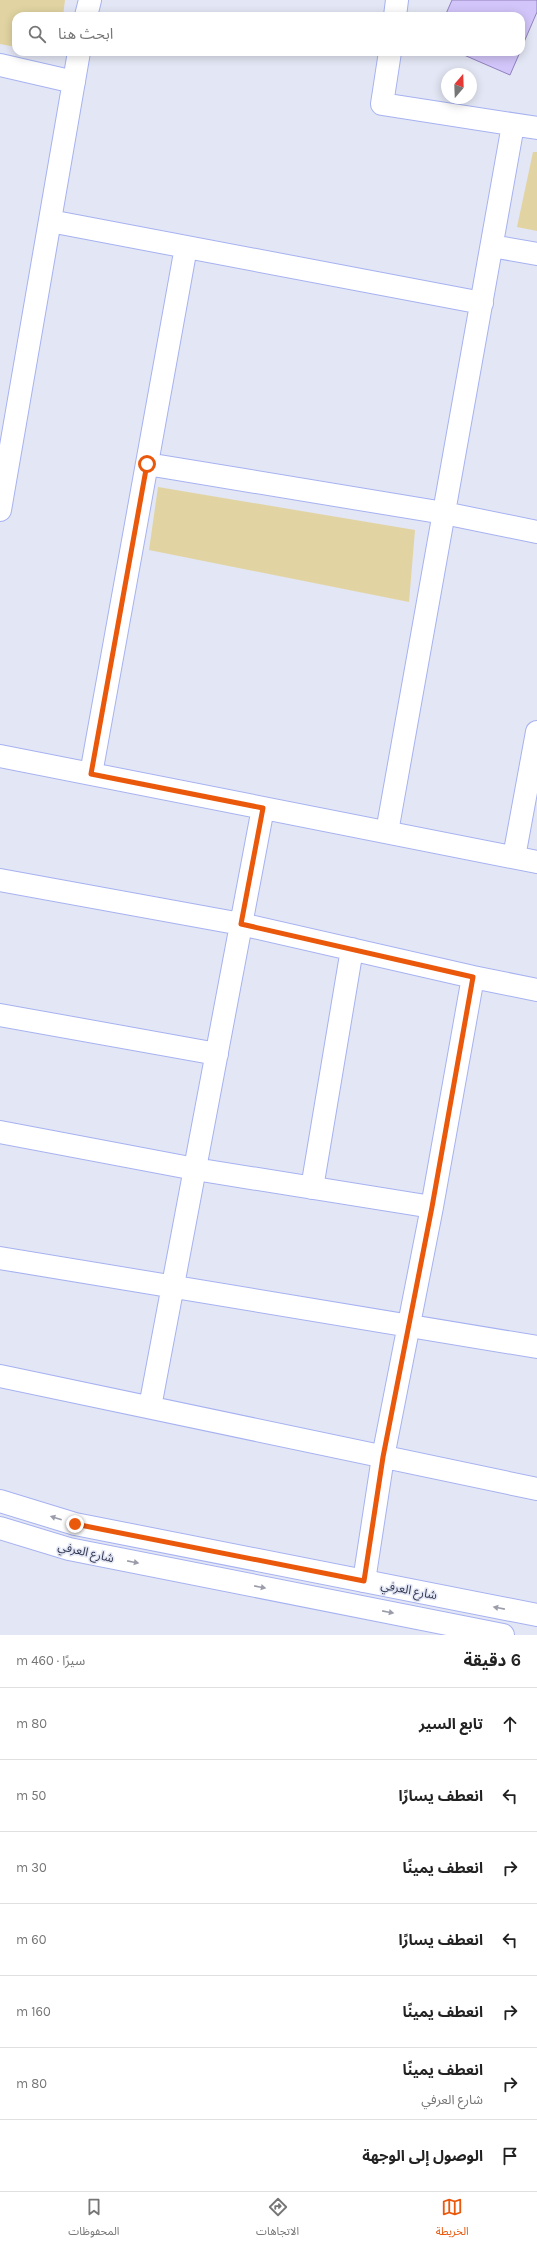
<!DOCTYPE html>
<html lang="ar">
<meta charset="utf-8">
<style>
:root{--surface:#fff;--page:#f2f2f2;--text:#222;--muted:#767676;--line:#e0e0e0;--accent:#ea580c}
body{margin:0;font-family:Karla,"Noto Sans Arabic",sans-serif;background:var(--page);color:var(--text);direction:rtl}
.compass{position:absolute;left:441px;top:68px;width:36px;height:36px;border-radius:50%;background:var(--surface);box-shadow:0 2px 10px #0003;rotate:19deg}
.stop{position:absolute;width:12px;height:12px;margin:-9px;border:3px solid #ea580c;border-radius:50%;background:#fff}
.stop.end{background:#ea580c;border-color:#fff;box-shadow:0 1px 4px #0008}
.list{margin:0;padding:0;list-style:none}
h2{display:flex;justify-content:space-between;align-items:center;height:52px;margin:0;padding:0 16px;font-size:17px}
h2 small{font-size:13px;font-weight:400;color:var(--muted)}
.list li{display:grid;grid-template-columns:26px 1fr auto;gap:12px;align-items:center;box-sizing:border-box;height:72px;padding:0 16px;border-top:1px solid var(--line)}
.list b{display:block;font-size:15px;white-space:nowrap}
.list p{margin:0;font-size:13px;white-space:nowrap;color:var(--muted)}
.list em{font-size:13px;font-style:normal;color:var(--muted)}
.icon{flex:none;width:22px;height:22px;fill:none;stroke:currentColor;stroke-width:2;stroke-linecap:round;stroke-linejoin:round}
.map{position:relative;flex:none;width:537px;height:1635px;overflow:hidden;direction:ltr}
.search{position:absolute;background:var(--surface);box-shadow:0 2px 10px #0003;left:12px;right:12px;top:12px;height:44px;display:flex;align-items:center;gap:10px;box-sizing:border-box;padding:0 14px;border-radius:12px;color:var(--muted);font-size:15px}
.sheet{height:556px;background:var(--surface)}
nav{display:flex;justify-content:space-around;align-items:center;box-sizing:border-box;height:56px;border-top:1px solid var(--line);background:var(--surface);font-size:11px;color:var(--muted)}
nav a{display:grid;justify-items:center;gap:2px}
nav .on{color:var(--accent)}
.map>svg:first-child{display:block}
.green{fill:#e1d4a2}
.building{fill:#d2c5f9;stroke:#9181be}
.lines{fill:none;stroke-linecap:round;stroke-linejoin:round}
.street-casing{stroke:#a6b2f1;stroke-width:24}
.secondary-casing{stroke:#a6b2f1;stroke-width:24}
.street{stroke:#fff;stroke-width:22}
.secondary{stroke:#fff;stroke-width:22}
.oneway{fill:#9a9caa}
.route{stroke:#ea580c;stroke-width:5}
.labels{text-anchor:middle;dominant-baseline:central;stroke-width:3;stroke-linejoin:round;paint-order:stroke}
.street-label{font-size:12px;fill:#353a54;stroke:#e3e6f4}
</style>
<div class="map">
<svg width="537" height="1635" viewBox="0 0 537 1635">
<rect width="100%" height="100%" fill="#e3e6f4"/>
<path class="green" d="M0,0H65L63,16H16V47L0,44Z
M533,152H537V231L517,227Z
M158,487L415,530L409,602L149,550Z"/>
<path class="building" d="M452,0H537V12L521,49V16H445Z
M457,52H520L510,75Z"/>
<g class="lines">
<defs>
<path id="street" d="M86,16L90,0
M395,16L397,0
M390,52L382,104L537,128
M0,65L74,82
M50,221L482,303
M492,246L537,254
M147,464L444,513L537,532
M0,510L79,52
M0,756L537,862
M91,774L186,247
M387,832L513,125
M514,857L537,732
M0,880L241,924L473,977L537,990
M0,1015L217,1054
M0,1132L195,1169L432,1207
M312,1188L352,949
M0,1258L537,1347
M0,1376L537,1489
M150,1407L263,808
M364,1581L383,1457L432,1207L473,977"/>
<path id="secondary" d="M0,1501L75,1524L537,1615
M0,1528L69,1549L503,1635"/>
</defs>
<use href="#street" class="street-casing"/>
<use href="#secondary" class="secondary-casing"/>
<use href="#street" class="street"/>
<use href="#secondary" class="secondary"/>
</g>
<defs><path id="oneway-solid" d="M-6-.8H1V-3.2L6.5 0L1 3.2V.8H-6Z"/></defs>
<g class="oneway">
<use href="#oneway-solid" transform="translate(56 1518) rotate(-163)"/>
<use href="#oneway-solid" transform="translate(133 1562) rotate(11)"/>
<use href="#oneway-solid" transform="translate(260 1587) rotate(11)"/>
<use href="#oneway-solid" transform="translate(499 1608) rotate(-169)"/>
<use href="#oneway-solid" transform="translate(388 1612) rotate(11)"/>
</g>
<g class="lines">
<path class="route" d="M75,1524L364,1581L383,1457L432,1207L473,977L241,924L263,808L91,774L147,464"/>
</g>
<g class="labels">
<g class="street-label">
<text transform="translate(86 1552) rotate(13)">شارع العرفي</text>
<text transform="translate(409 1590) rotate(11)">شارع العرفي</text>
</g>
</g>
</svg>
<svg class="compass" viewBox="-18 -18 36 36"><path d="M0-13l5 13h-10z" fill="#e53935"/><path d="M0 13l5-13h-10z" fill="#767676"/></svg>
<div class="stop" style="left:147px;top:464px"></div>
<div class="stop end" style="left:75px;top:1524px"></div>
<div class="search"><svg class="icon" aria-label="search" viewBox="0 0 24 24"><circle cx="10" cy="10" r="6"/><path d="M15 15l6 6"/></svg>ابحث هنا</div>
</div>
<section class="sheet">
<h2>6 دقيقة<small>سيرًا · 460 m</small></h2>
<ul class="list">
<li><svg class="icon" aria-label="ahead" viewBox="0 0 24 24"><path d="M12 20V5M6 11l6-6 6 6"/></svg><div><b>تابع السير</b></div><em>80 m</em></li>
<li><svg class="icon" aria-label="left" viewBox="0 0 24 24"><path d="M17 20v-9H6M10 6l-5 5 5 5"/></svg><div><b>انعطف يسارًا</b></div><em>50 m</em></li>
<li><svg class="icon" aria-label="right" viewBox="0 0 24 24"><path d="M7 20v-9h11M14 6l5 5-5 5"/></svg><div><b>انعطف يمينًا</b></div><em>30 m</em></li>
<li><svg class="icon" aria-label="left" viewBox="0 0 24 24"><path d="M17 20v-9H6M10 6l-5 5 5 5"/></svg><div><b>انعطف يسارًا</b></div><em>60 m</em></li>
<li><svg class="icon" aria-label="right" viewBox="0 0 24 24"><path d="M7 20v-9h11M14 6l5 5-5 5"/></svg><div><b>انعطف يمينًا</b></div><em>160 m</em></li>
<li><svg class="icon" aria-label="right" viewBox="0 0 24 24"><path d="M7 20v-9h11M14 6l5 5-5 5"/></svg><div><b>انعطف يمينًا</b><p>شارع العرفي</p></div><em>80 m</em></li>
<li><svg class="icon" aria-label="arrive" viewBox="0 0 24 24"><path d="M6 21V4h12l-3 4 3 4H6"/></svg><div><b>الوصول إلى الوجهة</b></div></li>
</ul>
</section>
<nav>
<a class="on"><svg class="icon" aria-label="map" viewBox="0 0 24 24"><path d="M3 6l6-2 6 2 6-2v14l-6 2-6-2-6 2zM9 4v14M15 6v14"/></svg>الخريطة</a>
<a><svg class="icon" aria-label="directions" viewBox="0 0 24 24"><path d="M12 3l9 9-9 9-9-9zM9 14v-3h6M13 9l2 2-2 2"/></svg>الاتجاهات</a>
<a><svg class="icon" aria-label="saved" viewBox="0 0 24 24"><path d="M7 4h10v16l-5-4-5 4z"/></svg>المحفوظات</a>
</nav>
